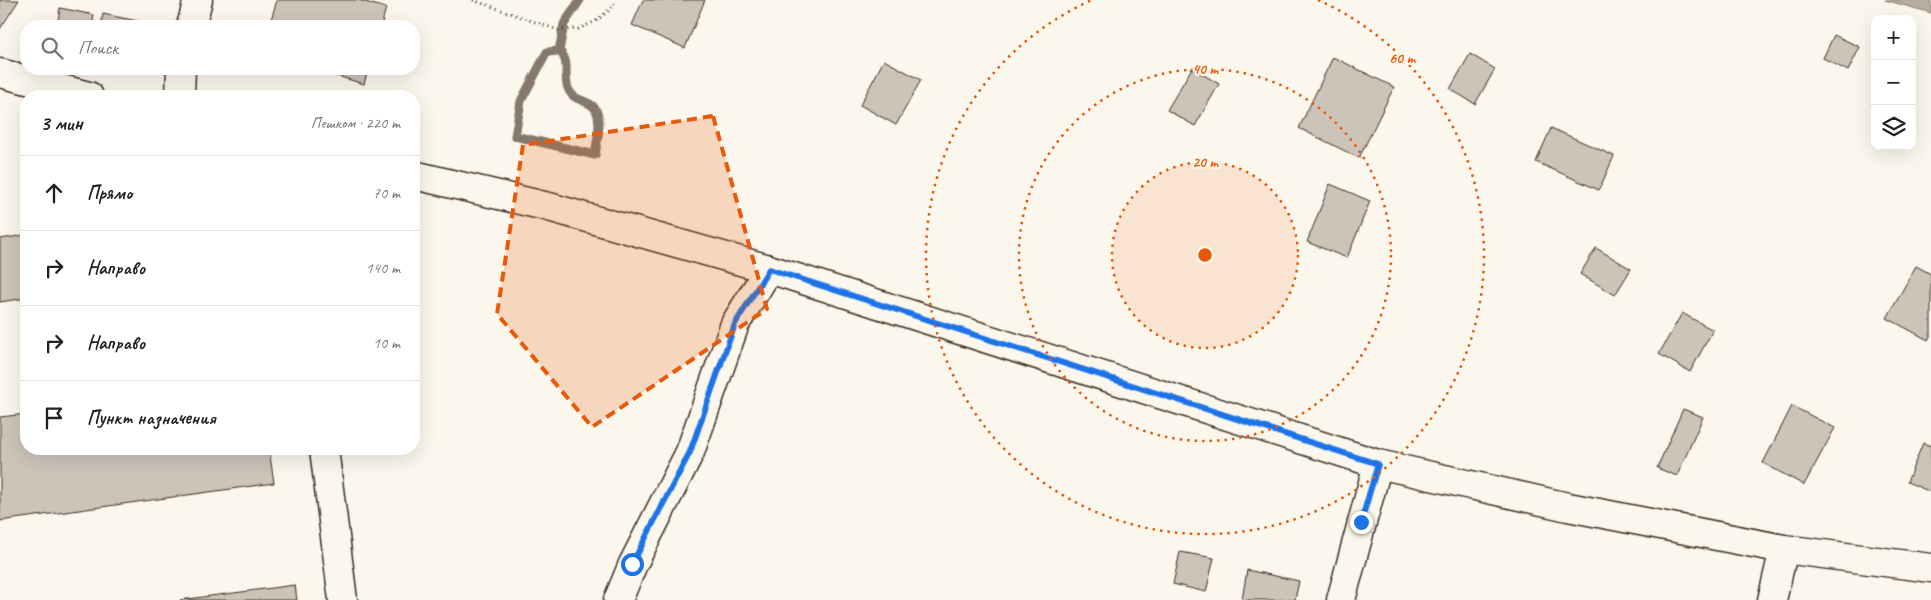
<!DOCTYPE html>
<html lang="ru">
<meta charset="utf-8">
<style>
:root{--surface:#fff;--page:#f2f2f2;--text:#202124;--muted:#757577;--line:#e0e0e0}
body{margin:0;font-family:Caveat,sans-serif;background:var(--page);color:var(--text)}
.controls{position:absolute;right:15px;top:15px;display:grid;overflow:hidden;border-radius:10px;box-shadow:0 5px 20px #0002}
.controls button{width:45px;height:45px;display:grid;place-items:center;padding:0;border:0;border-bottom:1px solid var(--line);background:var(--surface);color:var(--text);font:25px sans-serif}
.stop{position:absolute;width:15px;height:15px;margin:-11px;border:4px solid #1a73e8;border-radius:50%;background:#fff}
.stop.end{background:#1a73e8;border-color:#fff;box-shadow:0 1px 5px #0008}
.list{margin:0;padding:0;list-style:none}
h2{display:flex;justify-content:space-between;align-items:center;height:65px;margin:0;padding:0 20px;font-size:21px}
h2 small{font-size:16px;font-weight:400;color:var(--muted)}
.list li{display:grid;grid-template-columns:32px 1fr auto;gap:15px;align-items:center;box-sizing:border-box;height:75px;padding:0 20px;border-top:1px solid var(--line)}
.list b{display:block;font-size:19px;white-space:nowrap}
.list em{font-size:16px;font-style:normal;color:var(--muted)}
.icon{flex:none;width:28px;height:28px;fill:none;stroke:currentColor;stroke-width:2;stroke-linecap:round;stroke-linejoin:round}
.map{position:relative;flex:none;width:1931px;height:600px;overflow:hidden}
.search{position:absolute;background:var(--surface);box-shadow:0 5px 20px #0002;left:20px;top:20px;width:400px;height:55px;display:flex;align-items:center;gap:12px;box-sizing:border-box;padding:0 18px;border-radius:20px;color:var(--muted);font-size:19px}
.panel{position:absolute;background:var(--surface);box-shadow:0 5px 20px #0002;left:20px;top:90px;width:400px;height:365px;border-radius:20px}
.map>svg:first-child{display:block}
.water{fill:#b6aea2;stroke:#85796d}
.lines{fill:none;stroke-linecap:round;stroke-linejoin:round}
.stream{stroke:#85796d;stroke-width:9}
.building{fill:#ccc4b9;stroke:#3b2a1e}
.minor-casing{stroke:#3b2a1e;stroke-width:31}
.path{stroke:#3b2a1e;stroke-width:3;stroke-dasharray:1 4;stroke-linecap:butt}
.minor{stroke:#fbf7ec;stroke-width:28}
.route{stroke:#1a73e8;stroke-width:6}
.marked{fill:#e8590c;fill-opacity:0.2;stroke:#e8590c;stroke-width:4;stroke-dasharray:10 6;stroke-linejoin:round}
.ring{fill:none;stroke:#e8590c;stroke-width:2.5;stroke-dasharray:2.5 5}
.centre{fill:#e8590c;stroke:#fbf7ec;stroke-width:2.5}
.ring-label{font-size:15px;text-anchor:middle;font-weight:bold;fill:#e8590c;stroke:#fbf7ec;stroke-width:4.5;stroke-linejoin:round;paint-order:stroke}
</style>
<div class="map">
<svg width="1931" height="600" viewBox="0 0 1931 600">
<rect width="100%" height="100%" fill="#fbf7ec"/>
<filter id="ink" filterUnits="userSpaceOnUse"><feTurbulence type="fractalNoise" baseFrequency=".02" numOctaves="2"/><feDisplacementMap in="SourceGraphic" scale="10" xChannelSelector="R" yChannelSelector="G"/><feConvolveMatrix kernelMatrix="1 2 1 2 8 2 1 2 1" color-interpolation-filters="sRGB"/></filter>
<g filter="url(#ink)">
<path class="water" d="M1885,0H1931V13Z"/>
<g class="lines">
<path class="stream" d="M559,51C571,61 563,75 568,88C572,99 581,99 590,104C605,112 597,140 595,155L515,136L521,101L547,52Z
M559,51L564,24L580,0"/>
</g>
<path class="building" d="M0,0H19L0,29Z
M277,0H358L386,8L381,26H269Z
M643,0H705L685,48L632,25Z
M60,8L94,15L92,26H57Z
M103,14L162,26H101Z
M1834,35L1860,47L1848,71L1823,58Z
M1470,54L1495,69L1475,104L1450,89Z
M1333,57L1394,87L1359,158L1299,128Z
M884,60L921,80L896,125L860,105Z
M1192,68L1219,84L1195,126L1167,110Z
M313,69H368L364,84Z
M1551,128L1614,156L1599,190L1536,162Z
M1330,184L1370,201L1347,258L1307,242Z
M26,235V298L0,302V239Z
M1596,248L1631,269L1615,295L1580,274Z
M1916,266L1931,274V334L1928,340L1887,318Z
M1682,313L1713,330L1690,372L1659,354Z
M1792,406L1835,428L1804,485L1763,463Z
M1683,409L1703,417L1677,476L1657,468Z
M26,414V449H269L274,483L0,521V417Z
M1923,443L1931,446V492L1907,482Z
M1180,552L1214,558L1206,592L1173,584Z
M1247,570L1299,581L1295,600H1242Z
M295,585L297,600H180Z"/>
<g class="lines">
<defs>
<path id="minor" d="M191,26L198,0
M0,73L89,96
M180,96L181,69
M414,175L549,207L769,269L1378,464L1568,507L1784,549L1931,568
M324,449L343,600
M618,600L633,564L690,452L735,324L769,269
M1341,600L1378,464
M1772,600L1784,549"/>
</defs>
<use href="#minor" class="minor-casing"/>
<path class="path" d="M473,0L558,30L578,29L596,21L613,7L617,0"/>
<use href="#minor" class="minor"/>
</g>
</g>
<g class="lines" filter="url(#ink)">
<path class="route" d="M632,564L690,452L735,324L769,269L1378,464L1361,522"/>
</g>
<path class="marked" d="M713,116L767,309L592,427L497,314L523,145Z"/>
<circle cx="1205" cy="255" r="93" fill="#e8590c" fill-opacity=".12"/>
<g class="ring">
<circle cx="1205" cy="255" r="93"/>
<circle cx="1205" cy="255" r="186"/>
<path d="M1318 0A279 279 0 1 1 1092 0"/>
</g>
<circle cx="1205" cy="255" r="8" class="centre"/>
<g class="ring-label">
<text x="1402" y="63">60 m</text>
<text x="1205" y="74">40 m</text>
<text x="1205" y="167">20 m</text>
</g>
</svg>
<div class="controls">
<button>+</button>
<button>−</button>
<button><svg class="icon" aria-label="layers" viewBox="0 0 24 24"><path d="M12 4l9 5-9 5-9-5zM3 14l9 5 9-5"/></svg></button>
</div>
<div class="stop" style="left:632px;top:564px"></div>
<div class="stop end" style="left:1361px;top:522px"></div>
<div class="search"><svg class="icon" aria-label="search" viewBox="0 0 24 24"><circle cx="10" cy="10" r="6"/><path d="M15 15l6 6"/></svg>Поиск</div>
<section class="panel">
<h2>3 мин<small>Пешком · 220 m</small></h2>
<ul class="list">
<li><svg class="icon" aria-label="ahead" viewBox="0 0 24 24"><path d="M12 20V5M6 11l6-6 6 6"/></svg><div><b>Прямо</b></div><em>70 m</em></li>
<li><svg class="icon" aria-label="right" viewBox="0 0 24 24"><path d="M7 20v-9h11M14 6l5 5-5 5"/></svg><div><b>Направо</b></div><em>140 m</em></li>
<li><svg class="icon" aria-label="right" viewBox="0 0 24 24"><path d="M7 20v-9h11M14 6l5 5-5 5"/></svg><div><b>Направо</b></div><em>10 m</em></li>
<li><svg class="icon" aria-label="arrive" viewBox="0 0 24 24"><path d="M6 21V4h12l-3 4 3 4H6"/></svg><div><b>Пункт назначения</b></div></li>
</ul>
</section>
</div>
